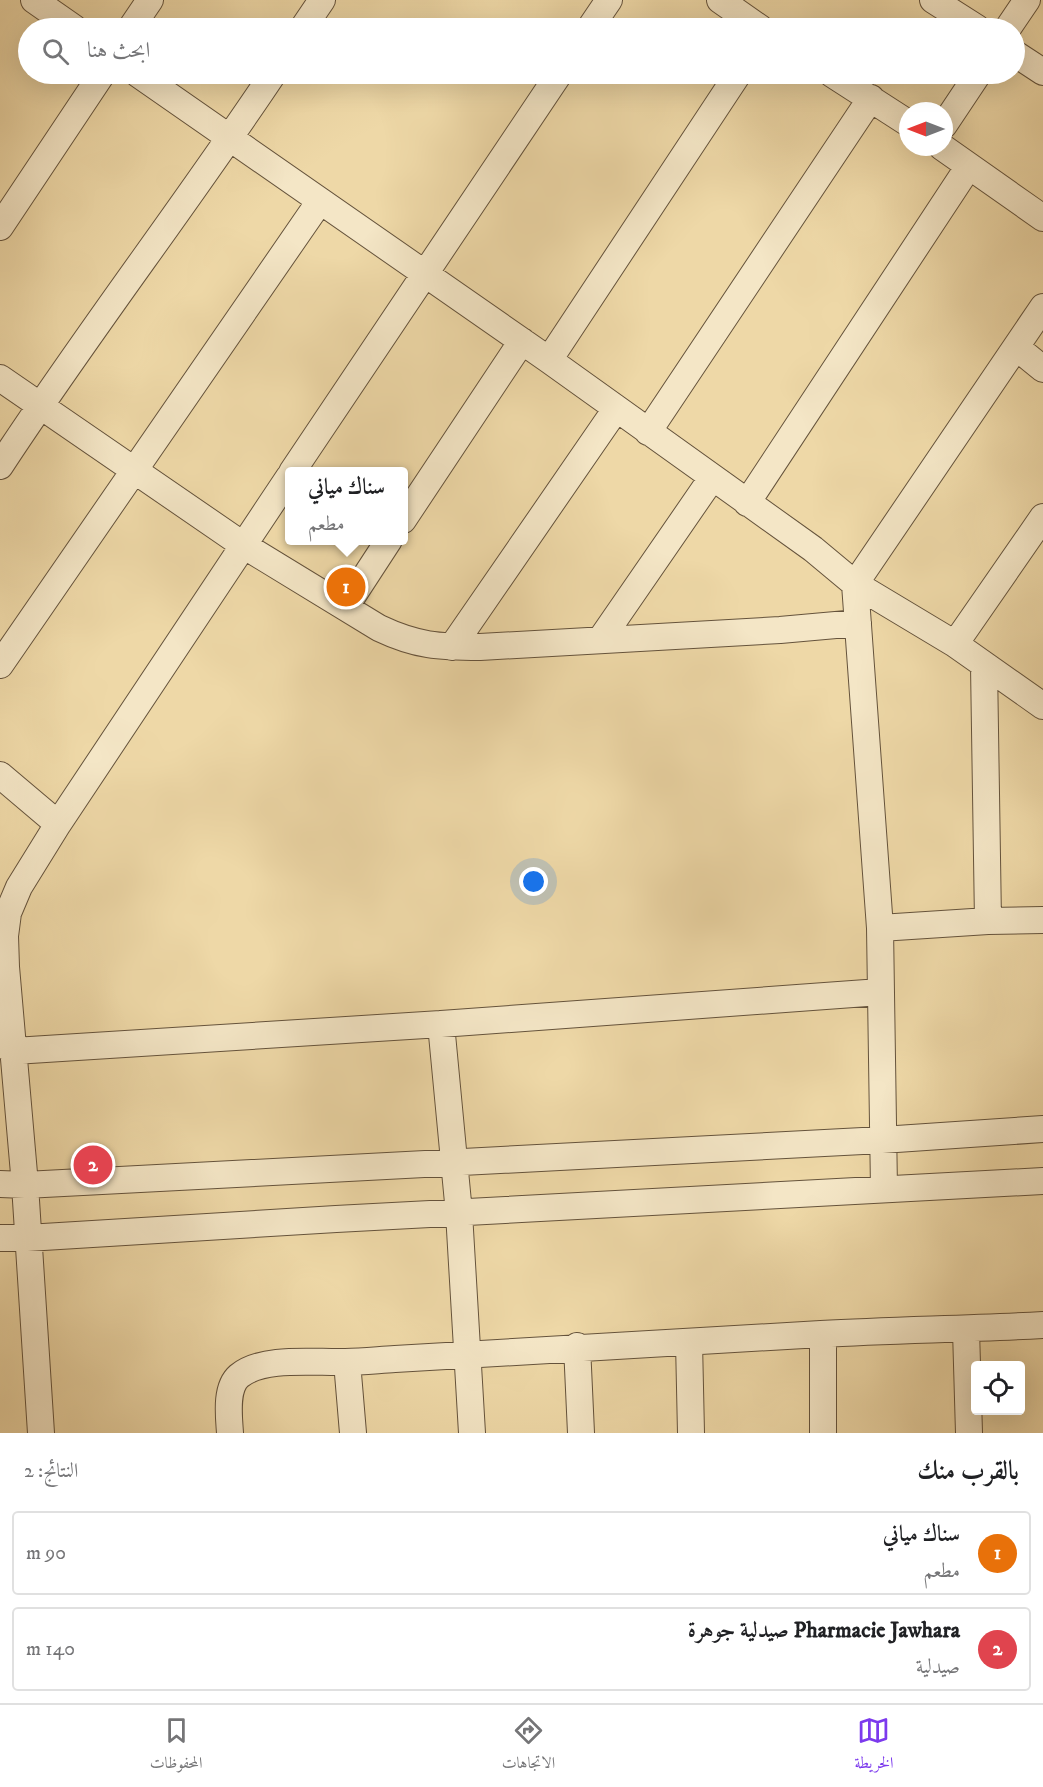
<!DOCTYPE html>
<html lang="ar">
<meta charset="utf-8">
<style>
:root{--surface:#fff;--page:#f2f2f2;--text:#202124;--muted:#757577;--line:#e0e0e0;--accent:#7c3aed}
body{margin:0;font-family:"IM FELL DW Pica",Amiri,serif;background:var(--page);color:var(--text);direction:rtl}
.controls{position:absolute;right:18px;bottom:18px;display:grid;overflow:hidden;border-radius:6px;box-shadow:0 6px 24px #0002}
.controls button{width:54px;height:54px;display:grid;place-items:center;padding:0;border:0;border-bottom:2px solid var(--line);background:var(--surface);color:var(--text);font:30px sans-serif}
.compass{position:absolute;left:899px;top:102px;width:54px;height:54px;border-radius:50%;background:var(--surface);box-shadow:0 6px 24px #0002;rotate:270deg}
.you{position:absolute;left:534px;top:882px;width:21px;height:21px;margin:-15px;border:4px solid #fff;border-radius:50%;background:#1a73e8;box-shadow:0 0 0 9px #1a73e833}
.badge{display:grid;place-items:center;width:39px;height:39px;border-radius:50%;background:var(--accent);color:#fff;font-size:20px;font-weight:700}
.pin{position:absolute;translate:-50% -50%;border:3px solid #fff;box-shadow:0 2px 6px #0006}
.popup{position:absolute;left:285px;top:467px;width:123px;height:78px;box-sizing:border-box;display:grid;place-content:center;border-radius:6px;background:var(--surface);filter:drop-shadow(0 2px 4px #0005);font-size:20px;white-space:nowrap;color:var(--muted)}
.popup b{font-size:22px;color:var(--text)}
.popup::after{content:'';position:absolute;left:50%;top:100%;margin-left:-12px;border:12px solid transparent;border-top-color:var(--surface)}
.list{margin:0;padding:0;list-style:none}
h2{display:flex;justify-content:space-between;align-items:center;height:78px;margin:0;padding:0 24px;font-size:26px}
h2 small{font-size:20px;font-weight:400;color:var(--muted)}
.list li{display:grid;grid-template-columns:39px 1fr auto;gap:18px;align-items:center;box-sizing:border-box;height:84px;margin:0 12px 12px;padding:0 12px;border:2px solid var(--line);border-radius:6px}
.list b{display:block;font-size:22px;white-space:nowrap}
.list p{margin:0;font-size:20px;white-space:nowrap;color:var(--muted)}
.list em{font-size:20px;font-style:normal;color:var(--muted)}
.icon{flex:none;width:33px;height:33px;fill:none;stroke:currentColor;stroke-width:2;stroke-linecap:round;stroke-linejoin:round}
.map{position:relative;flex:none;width:1043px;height:1433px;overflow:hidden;direction:ltr}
.search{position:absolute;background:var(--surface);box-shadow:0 6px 24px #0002;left:18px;right:18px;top:18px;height:66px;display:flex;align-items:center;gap:15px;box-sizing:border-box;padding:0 21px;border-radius:33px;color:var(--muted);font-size:22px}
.sheet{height:270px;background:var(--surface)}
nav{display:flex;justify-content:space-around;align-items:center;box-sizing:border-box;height:84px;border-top:2px solid var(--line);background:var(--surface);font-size:16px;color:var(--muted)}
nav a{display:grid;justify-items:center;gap:3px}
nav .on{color:var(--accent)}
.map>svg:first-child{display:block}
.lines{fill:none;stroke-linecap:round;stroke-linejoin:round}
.minor-casing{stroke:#65533c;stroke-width:28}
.minor{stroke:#f4e6c6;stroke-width:26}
</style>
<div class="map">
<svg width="1043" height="1433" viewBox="0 0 1043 1433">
<rect width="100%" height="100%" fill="#eed8a7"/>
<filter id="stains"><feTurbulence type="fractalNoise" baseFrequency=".00333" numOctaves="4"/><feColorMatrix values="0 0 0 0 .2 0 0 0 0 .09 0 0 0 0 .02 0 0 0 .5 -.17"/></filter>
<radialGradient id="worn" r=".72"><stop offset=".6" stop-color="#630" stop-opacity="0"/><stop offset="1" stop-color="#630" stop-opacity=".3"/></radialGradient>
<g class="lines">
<defs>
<path id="minor" d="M34,0L74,28
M720,0L760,28
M933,0L977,28
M131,28L150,0
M303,28L322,0
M590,28L609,0
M1008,28L1027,0
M1014,53L1043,72
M138,74L549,360L813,549L855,584L955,644L1043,706
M832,74L908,123
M944,125L978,74
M942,147L1043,218
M0,227L102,74
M1016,347L1043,369
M549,360L738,74
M0,378L243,545L379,628C417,646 439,647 480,647L780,630L858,623
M648,432L871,98
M0,466C87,333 185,206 273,74
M292,472L559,74
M747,503L969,166
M403,520L522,341
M346,606L389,540
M601,639L712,478
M955,644L1043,517
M452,647L616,409
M0,665L320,201
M984,666L988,921
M0,775L58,824
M880,928L988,921L1043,920
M441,1024L459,1213L472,1433
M0,1043L14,1051L441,1024L880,992
M0,1184L25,1185L882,1140L1043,1129
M884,1189L880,928L855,584L1043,307
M0,1238H27L336,1219L1043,1181
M966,1330L969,1433
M823,1334V1433
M689,1342L691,1433
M577,1346L581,1433
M347,1362L353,1433
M41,1433L25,1185L6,967L5,936L8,913L19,887L58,824L289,477
M230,1433C229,1417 225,1388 239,1376C263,1356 315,1363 345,1362C362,1362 378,1360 395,1359C537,1350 679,1341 821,1334C895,1330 969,1329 1043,1325"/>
</defs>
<use href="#minor" class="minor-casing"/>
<use href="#minor" class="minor"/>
</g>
<rect width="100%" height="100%" filter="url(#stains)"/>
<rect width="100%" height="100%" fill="url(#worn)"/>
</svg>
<div class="controls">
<button><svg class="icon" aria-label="locate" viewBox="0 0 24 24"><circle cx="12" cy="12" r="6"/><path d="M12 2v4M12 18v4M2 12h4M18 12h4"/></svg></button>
</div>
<svg class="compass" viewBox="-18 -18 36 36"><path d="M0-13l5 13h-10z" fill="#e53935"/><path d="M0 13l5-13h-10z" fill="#757577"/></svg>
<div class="you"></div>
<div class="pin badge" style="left:346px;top:587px;background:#e8710a">1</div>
<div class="popup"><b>سناك مياني</b>مطعم</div>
<div class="pin badge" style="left:93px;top:1165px;background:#e0444e">2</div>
<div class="search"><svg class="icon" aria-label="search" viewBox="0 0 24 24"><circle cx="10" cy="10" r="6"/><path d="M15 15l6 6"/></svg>ابحث هنا</div>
</div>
<section class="sheet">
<h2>بالقرب منك<small>النتائج: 2</small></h2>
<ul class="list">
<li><span class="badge" style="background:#e8710a">1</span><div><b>سناك مياني</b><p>مطعم</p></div><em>90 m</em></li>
<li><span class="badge" style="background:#e0444e">2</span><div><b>Pharmacie Jawhara صيدلية جوهرة</b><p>صيدلية</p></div><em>140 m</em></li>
</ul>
</section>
<nav>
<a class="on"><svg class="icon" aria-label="map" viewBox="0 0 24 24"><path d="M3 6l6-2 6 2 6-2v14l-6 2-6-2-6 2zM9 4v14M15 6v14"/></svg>الخريطة</a>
<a><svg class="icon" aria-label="directions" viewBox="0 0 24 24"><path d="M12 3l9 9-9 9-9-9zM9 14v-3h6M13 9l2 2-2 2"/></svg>الاتجاهات</a>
<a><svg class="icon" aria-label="saved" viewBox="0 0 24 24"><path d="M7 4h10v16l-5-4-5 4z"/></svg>المحفوظات</a>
</nav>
